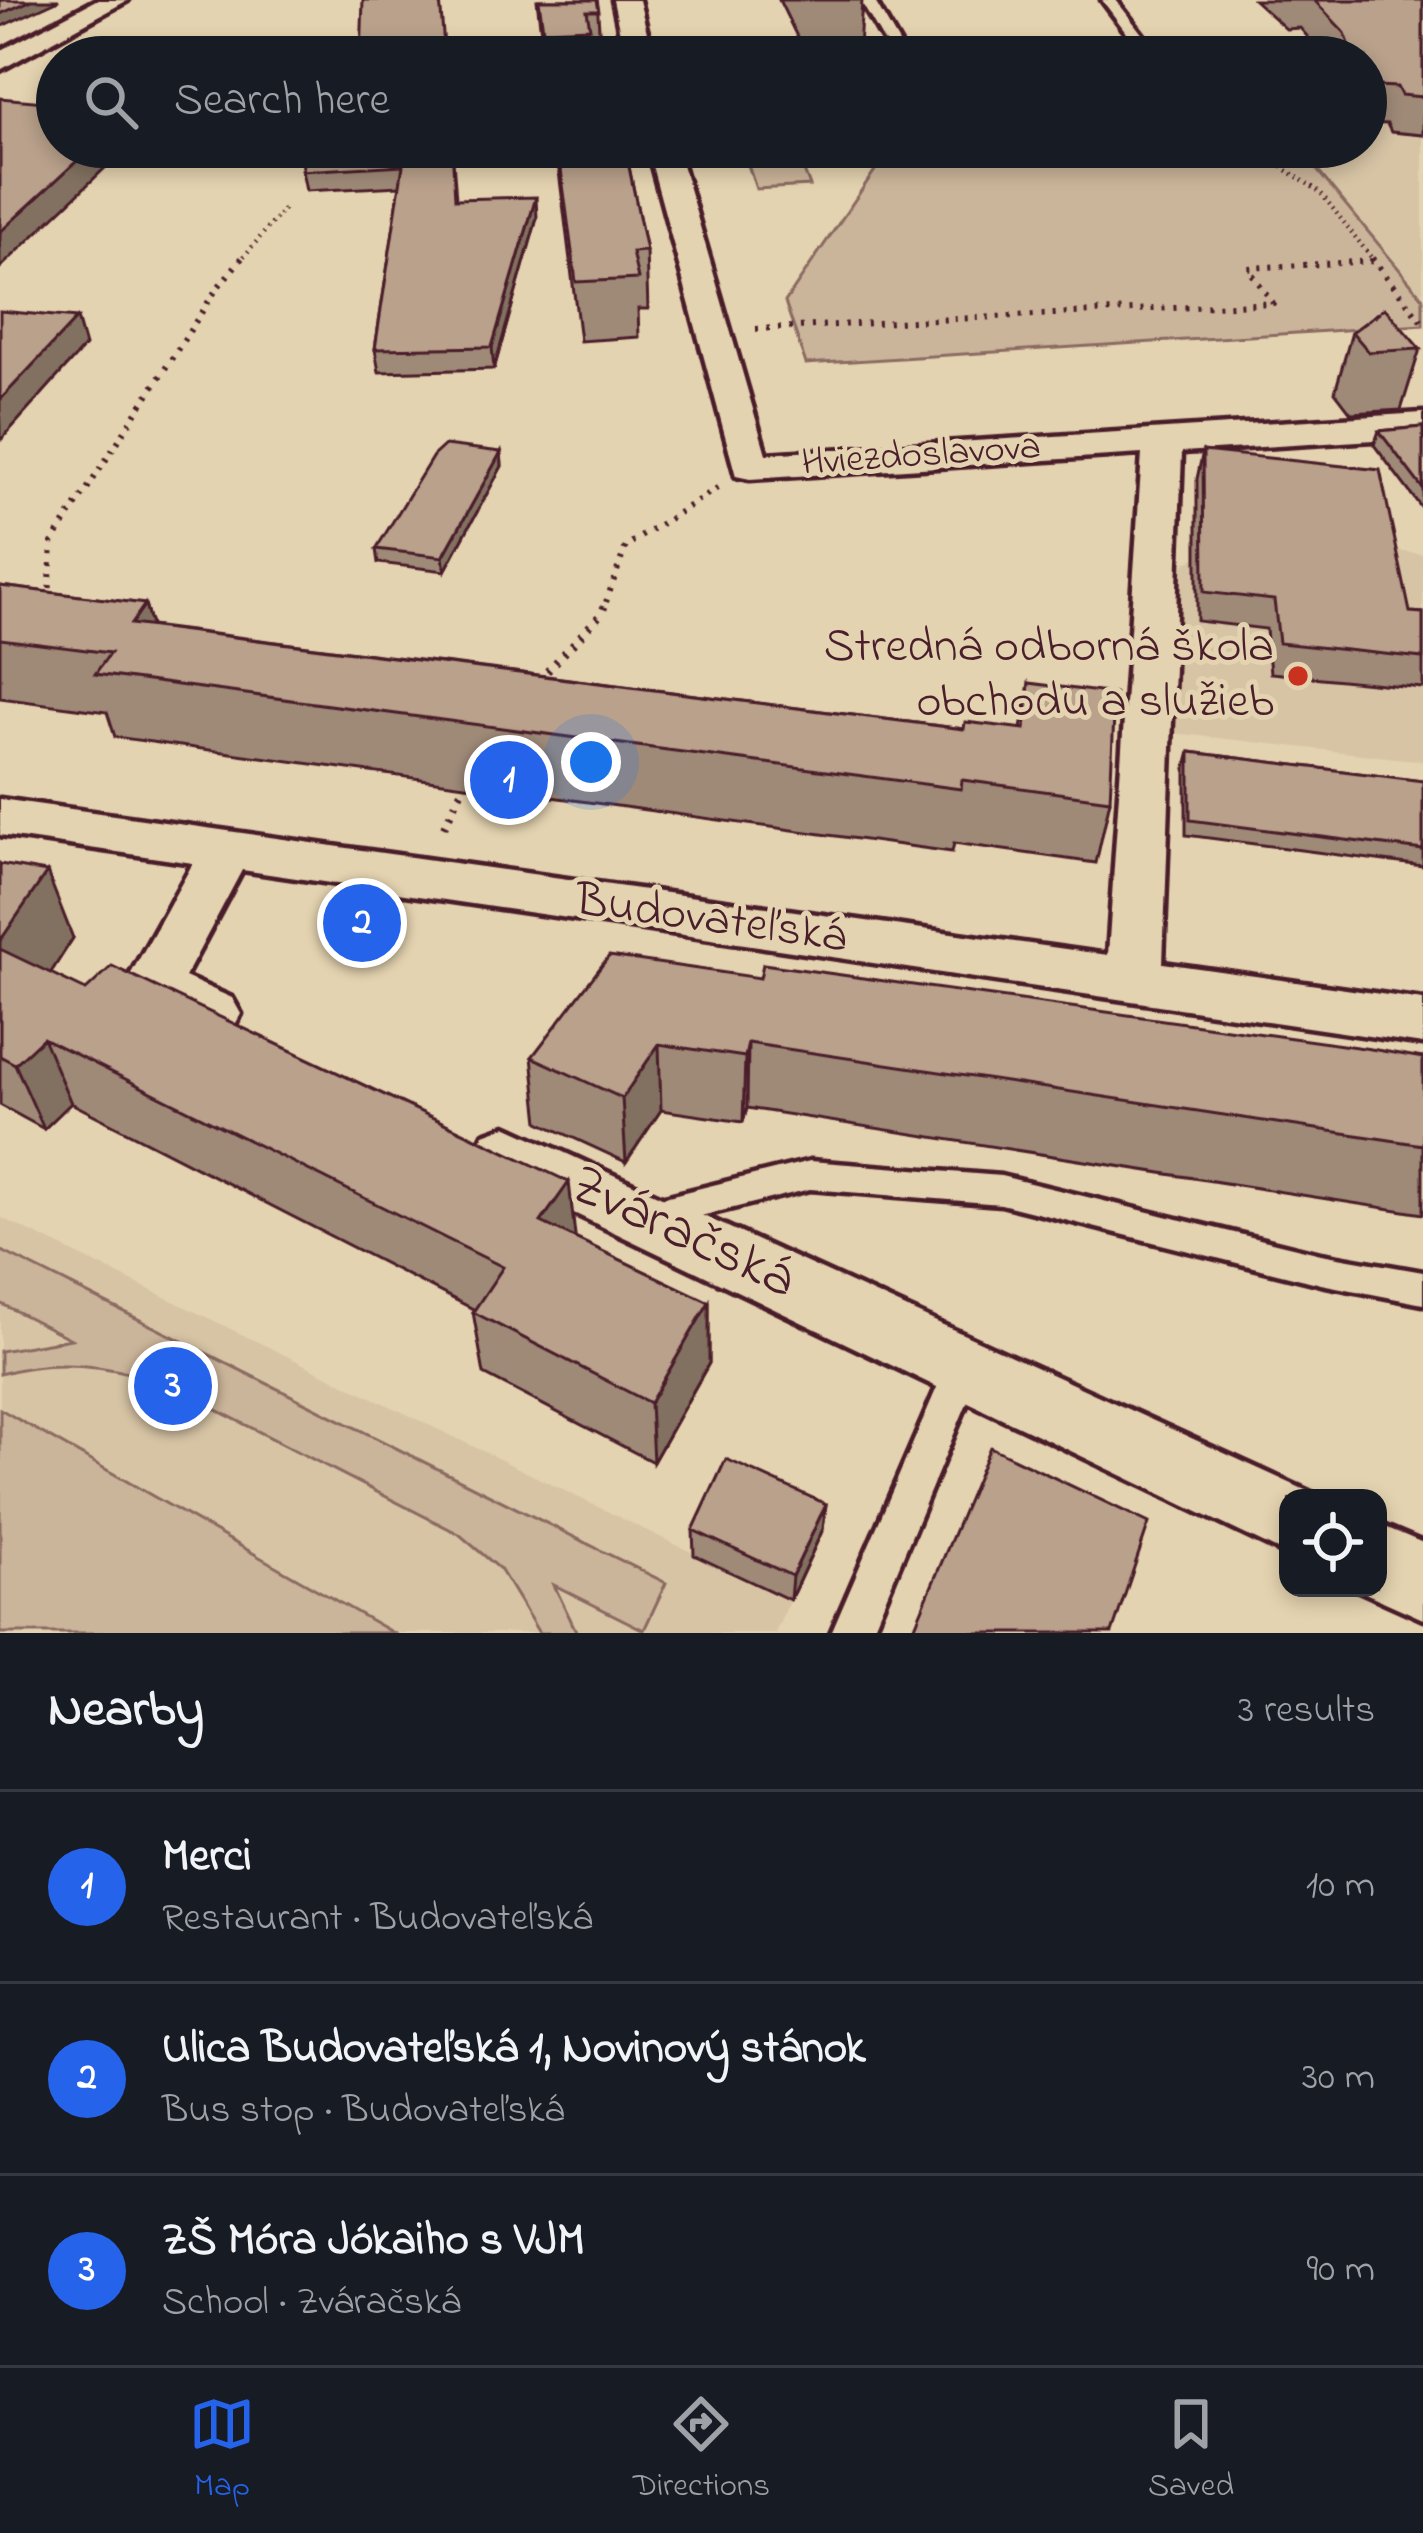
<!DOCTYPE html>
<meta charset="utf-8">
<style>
:root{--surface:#171b24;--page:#242831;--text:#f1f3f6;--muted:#9ea1a6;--line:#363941;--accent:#2563eb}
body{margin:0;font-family:"Indie Flower",sans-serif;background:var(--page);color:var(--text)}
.controls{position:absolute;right:36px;bottom:36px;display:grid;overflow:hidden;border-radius:24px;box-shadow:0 6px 18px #0003}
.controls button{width:108px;height:108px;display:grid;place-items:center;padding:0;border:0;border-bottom:3px solid var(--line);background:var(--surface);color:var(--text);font:60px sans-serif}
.you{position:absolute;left:591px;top:762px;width:42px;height:42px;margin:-30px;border:9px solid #fff;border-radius:50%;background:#1a73e8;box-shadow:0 0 0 18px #1a73e833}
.badge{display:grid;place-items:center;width:78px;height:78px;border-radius:50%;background:var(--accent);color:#fff;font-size:39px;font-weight:700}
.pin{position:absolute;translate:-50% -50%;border:6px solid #fff;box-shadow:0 3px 12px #0006}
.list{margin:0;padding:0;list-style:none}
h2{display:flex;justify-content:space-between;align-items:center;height:156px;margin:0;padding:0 48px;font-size:51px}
h2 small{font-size:39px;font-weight:400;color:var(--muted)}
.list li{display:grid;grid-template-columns:78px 1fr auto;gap:36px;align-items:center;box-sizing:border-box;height:192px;padding:0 48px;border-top:3px solid var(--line)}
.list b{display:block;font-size:45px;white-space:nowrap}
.list p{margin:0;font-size:39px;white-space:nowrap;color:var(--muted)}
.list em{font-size:39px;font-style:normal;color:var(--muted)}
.icon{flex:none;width:66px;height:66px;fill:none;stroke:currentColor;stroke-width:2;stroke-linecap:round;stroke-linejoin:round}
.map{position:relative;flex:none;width:1423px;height:1633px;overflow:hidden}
.search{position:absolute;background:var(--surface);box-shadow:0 6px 18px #0003;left:36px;right:36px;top:36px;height:132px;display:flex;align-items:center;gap:30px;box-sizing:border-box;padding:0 42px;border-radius:66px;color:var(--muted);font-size:45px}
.sheet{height:732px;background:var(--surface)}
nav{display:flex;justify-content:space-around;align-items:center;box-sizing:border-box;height:168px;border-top:3px solid var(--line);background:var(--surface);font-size:33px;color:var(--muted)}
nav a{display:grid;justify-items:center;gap:6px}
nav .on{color:var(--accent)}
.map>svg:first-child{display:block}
.built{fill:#d7c4a5}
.green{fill:#cbb59a;stroke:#8a6a62;stroke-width:3}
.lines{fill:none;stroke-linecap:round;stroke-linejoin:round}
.lane-casing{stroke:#4a1f2b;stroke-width:9}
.street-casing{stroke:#4a1f2b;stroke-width:9}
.path-far2{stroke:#4a1f2b;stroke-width:4.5;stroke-dasharray:1.5 4.5;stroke-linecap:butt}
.path-far1{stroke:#4a1f2b;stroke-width:6;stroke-dasharray:3 8;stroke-linecap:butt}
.path{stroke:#4a1f2b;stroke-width:8;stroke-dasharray:3 9;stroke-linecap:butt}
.lane{fill:#e4d3b0;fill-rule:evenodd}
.street{fill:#e4d3b0;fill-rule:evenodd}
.wall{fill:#9f8a78;stroke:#4a1f2b;stroke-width:3}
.shaded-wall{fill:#827161;stroke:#4a1f2b;stroke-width:3}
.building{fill:#b9a18b;stroke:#4a1f2b;stroke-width:3}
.poi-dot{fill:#c8321e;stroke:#e4d3b0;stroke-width:4.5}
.labels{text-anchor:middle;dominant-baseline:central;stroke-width:10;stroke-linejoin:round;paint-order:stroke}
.far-street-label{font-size:39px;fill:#4a1f2b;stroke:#e4d3b0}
.poi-label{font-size:48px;fill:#4a1f2b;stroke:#e4d3b0;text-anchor:end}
.street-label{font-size:48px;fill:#4a1f2b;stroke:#e4d3b0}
.near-street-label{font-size:57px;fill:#4a1f2b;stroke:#e4d3b0}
</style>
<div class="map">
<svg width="1423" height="1633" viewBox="0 0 1423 1633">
<rect width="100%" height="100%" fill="#e4d3b0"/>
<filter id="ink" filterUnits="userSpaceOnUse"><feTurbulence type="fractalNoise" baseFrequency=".00833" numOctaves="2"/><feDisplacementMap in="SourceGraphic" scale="24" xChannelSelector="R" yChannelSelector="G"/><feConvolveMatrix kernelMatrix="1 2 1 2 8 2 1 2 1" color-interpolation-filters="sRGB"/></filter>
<g filter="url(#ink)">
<path class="built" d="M1423,43V298L1298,147H1366V57L1223,56Z
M1219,532L1423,554V761L1173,733V581L1186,562L1217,549Z
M0,1217L790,1600L775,1633H0Z"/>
<path class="green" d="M891,147H1298L1423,298V325L806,364L785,302Z
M778,152L797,153L810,186L756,189L745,156Z
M0,1250L666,1583L644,1630L554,1585L577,1633H539L500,1569L459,1534L160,1381C107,1365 54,1358 0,1374V1351L71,1339L0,1303Z
M0,1409L393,1633H0Z"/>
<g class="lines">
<defs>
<path id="lane" d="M860,0H874L907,57H893Z
M1102,0H1116L1160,57H1145Z
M810,1161L1001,1176L1321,1254L1423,1272V1304L1321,1284L1001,1204L810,1189L652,1228L640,1224L635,1214L640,1204L652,1200Z
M964,1350L977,1355L982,1367L871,1633H831L951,1355Z"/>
<path id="street" d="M96,0H128L0,70V51Z
M613,0H639L653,57H625Z
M647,147H677L766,454L1423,413V437L1182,452L1163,963L1423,1000V1044L242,870L185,977L232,998L241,1014L232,1030L212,1036L132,1001L124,986L193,863L0,835V799L1108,955L1142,454L750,479L736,476Z
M506,1126L1314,1494L1316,1498H1288V1555L484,1170L475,1152L484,1134Z
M1378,1524L1423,1543V1619L1354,1588H1378Z"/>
</defs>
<use href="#lane" class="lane-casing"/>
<use href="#street" class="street-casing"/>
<path class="path-far2" d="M1252,147L1320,192L1374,261
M240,261L284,209"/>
<path class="path-far1" d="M1372,258L1423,323
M756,329L1273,303L1248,268L1375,261
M49,599L52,543L218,287L242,258
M606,602L626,546L719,487"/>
<path class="path" d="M539,680L602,613L607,599
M444,827L467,779"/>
<use href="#lane" class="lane"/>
<use href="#street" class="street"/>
</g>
<path class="wall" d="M537,0H597L601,57H544Z
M779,0H862L859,48L804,51Z
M1254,0H1423V135L1391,132L1387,124L1366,123V57H1325L1300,28L1286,29Z
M452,147L456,199L537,218L494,369L379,372L375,349L400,186L306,191L302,171Z
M556,147H625L646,251L648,309H638L639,337L580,341Z
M1352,332L1420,349L1401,410L1351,413L1335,392Z
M1423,427V510L1374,445L1379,431Z
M1203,451L1410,612L1423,613V688L1270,673L1266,629L1197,621V479Z
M501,452L502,466L445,571L378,563L376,549Z
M0,586L145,604L151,626L964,729H1021L1029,683L1110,800L1096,863L954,843L952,852L115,737L107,712L0,698Z
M1190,752L1423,781V866L1186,835V767Z
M0,864L73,938L50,973L575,1238L709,1302V1363L653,1462L484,1374L473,1312L475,1310L71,1103L44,1129L0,1105Z
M760,978L1423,1058V1214L747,1108L743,1122L661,1110L626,1162L539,1122L532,1057Z
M826,1504L823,1529L790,1600L694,1555L693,1530Z"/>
<path class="shaded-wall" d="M32,0H59L0,27V14Z
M92,147H127L0,268V232Z
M536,197L537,218L494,369L492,347Z
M77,318L85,346L0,441V400Z
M501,452L502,466L445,571L443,557Z
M145,604L162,666L131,624Z
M47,872L73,938L25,1013L0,956V941Z
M43,1038L71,1103L44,1129L15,1064Z
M748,1043L747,1108L743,1122L745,1057Z
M659,1044L661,1110L626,1162L622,1098Z
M569,1182L576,1245L541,1222Z
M709,1302V1363L653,1462L650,1403Z
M826,1504L823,1529L790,1600L792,1576Z"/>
<path class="building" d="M0,0H32L0,14Z
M363,0H440L445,57H361Z
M539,0H597L599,11H587L590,28L543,30Z
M1314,0H1423V97L1401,95L1397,87L1375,86L1369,70H1366V57H1354L1345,33Z
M0,98L57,103V147H92L0,232Z
M305,147H452L455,199L536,197L492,347L375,349L403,165L302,171Z
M558,147H625L646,251L632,252L638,279L576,282Z
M1385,308L1420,349L1369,352L1352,332Z
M0,311L77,318L0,400Z
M1423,427V489L1379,431Z
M445,445L501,452L443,557L376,549L433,456Z
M1203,451L1380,470L1410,612L1423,613V658L1279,643L1274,600L1204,592Z
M0,586L145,604L131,624L964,729L965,722L1025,729L1029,683L1115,694L1110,800L962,780L961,789L95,674L110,653L0,639Z
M1190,752L1423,781V850L1190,820Z
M0,864L47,872L0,941Z
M0,949L86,990L112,966L569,1182L541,1222L709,1302L650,1403L473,1312L503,1267L43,1038L15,1064L0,1056Z
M609,956L760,978L763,964L1371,1049L1423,1058V1145L748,1043L745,1057L659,1044L622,1098L532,1057Z
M990,1447L1149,1523L1112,1633H912Z
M726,1459L826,1504L792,1576L693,1530Z"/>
</g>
<circle class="poi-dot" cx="1298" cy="676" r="12"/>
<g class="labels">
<g class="far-street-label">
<text transform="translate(921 456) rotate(-4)">Hviezdoslavova</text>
</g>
<g class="poi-label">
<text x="1274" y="648">Stredná odborná škola<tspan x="1274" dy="55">obchodu a služieb</tspan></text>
</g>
<g class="street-label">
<text transform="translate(711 920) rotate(8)">Budovateľská</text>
</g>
<g class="near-street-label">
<text transform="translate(682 1234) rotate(25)">Zváračská</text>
</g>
</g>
</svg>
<div class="controls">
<button><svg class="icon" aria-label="locate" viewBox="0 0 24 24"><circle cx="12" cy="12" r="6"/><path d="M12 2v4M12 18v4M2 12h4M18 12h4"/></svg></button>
</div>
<div class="you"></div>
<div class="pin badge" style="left:509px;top:780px">1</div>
<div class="pin badge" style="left:362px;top:923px">2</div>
<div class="pin badge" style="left:173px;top:1386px">3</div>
<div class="search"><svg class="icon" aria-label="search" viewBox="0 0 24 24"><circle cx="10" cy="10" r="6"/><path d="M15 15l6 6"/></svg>Search here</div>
</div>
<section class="sheet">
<h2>Nearby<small>3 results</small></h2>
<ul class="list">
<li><span class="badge">1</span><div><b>Merci</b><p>Restaurant · Budovateľská</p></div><em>10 m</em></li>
<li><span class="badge">2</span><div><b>Ulica Budovateľská 1, Novinový stánok</b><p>Bus stop · Budovateľská</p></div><em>30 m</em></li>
<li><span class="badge">3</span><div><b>ZŠ Móra Jókaiho s VJM</b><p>School · Zváračská</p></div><em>90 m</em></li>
</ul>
</section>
<nav>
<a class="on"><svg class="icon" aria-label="map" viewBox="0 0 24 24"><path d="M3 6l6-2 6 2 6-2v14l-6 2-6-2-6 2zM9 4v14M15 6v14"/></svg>Map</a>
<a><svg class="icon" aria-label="directions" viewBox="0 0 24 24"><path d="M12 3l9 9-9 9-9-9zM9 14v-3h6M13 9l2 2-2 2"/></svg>Directions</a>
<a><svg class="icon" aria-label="saved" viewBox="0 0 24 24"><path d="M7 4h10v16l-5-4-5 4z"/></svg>Saved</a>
</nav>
